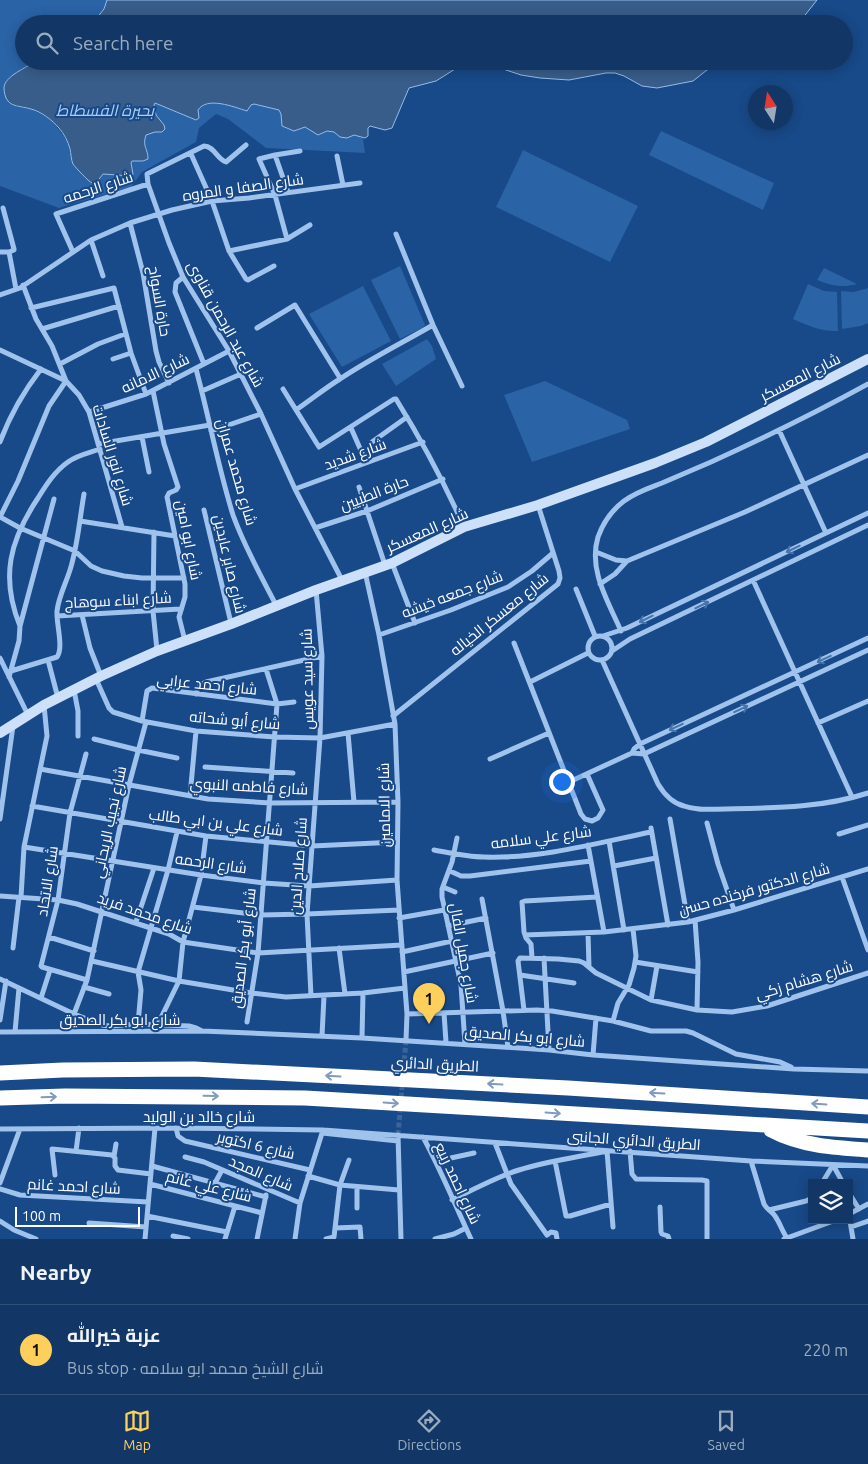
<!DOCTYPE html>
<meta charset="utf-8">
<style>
:root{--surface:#123766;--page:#1f426f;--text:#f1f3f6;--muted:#9cacbf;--line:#31517a;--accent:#ffcf5c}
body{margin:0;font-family:Ubuntu,Cairo,sans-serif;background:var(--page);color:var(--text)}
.controls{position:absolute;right:15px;bottom:15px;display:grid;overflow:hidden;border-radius:0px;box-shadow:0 2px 12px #0003}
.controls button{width:45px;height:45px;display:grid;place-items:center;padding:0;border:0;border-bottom:1px solid var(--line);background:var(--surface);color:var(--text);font:25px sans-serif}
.compass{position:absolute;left:748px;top:85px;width:45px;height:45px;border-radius:50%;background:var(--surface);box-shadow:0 2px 12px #0003;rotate:348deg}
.scale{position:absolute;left:15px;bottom:12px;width:125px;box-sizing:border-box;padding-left:5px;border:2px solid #fff;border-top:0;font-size:14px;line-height:18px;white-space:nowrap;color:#fff;-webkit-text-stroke:4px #184988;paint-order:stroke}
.you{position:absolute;left:561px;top:781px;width:18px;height:18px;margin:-12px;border:4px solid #fff;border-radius:50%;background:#1a73e8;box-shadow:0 0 0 8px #1a73e833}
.badge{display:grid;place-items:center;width:32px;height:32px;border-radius:50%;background:var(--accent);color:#111;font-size:16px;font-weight:700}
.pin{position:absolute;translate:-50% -41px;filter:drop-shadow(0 1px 2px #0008)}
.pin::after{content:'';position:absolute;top:26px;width:18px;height:15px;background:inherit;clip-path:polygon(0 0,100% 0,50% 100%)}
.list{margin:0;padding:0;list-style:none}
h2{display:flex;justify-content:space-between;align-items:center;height:65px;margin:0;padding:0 20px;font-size:21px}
h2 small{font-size:16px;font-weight:400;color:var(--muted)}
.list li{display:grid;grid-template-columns:32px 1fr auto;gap:15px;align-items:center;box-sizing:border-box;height:90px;padding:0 20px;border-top:1px solid var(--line)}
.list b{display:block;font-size:19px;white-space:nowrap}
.list p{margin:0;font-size:16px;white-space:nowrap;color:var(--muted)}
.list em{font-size:16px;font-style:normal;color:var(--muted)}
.icon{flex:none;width:28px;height:28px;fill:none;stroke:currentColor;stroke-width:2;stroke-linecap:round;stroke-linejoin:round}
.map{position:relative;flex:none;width:868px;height:1239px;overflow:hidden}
.search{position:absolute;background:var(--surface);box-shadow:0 2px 12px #0003;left:15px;right:15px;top:15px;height:55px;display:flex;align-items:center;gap:12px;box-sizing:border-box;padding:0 18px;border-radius:28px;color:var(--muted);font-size:19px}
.sheet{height:155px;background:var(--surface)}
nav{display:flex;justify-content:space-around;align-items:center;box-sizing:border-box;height:70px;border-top:1px solid var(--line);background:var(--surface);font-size:14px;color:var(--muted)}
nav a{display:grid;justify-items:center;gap:2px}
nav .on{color:var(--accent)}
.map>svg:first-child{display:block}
.green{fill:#2a63a6}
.water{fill:#385d8a;stroke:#92bef0}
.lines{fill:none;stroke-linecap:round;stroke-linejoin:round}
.street-tunnel{stroke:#3b649a;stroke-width:5;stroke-dasharray:5 2.5;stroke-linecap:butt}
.street{stroke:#9fc3ed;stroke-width:5}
.secondary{stroke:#cce0f9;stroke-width:10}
.highway{stroke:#fff;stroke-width:15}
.oneway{stroke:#4774ab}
.oneway2{stroke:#809bbe}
.labels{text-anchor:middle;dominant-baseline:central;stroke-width:4;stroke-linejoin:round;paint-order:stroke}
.street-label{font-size:15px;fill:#fff;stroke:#184988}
.water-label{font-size:16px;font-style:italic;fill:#abcdf5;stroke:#184988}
</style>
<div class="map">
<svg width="868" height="1239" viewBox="0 0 868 1239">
<rect width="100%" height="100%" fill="#184988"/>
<path class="green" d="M0,0H107L104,9L92,24H24V61H35L20,70L6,81L4,88L6,97L17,107L31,109L47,117L54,123L67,141L73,164L90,181L98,180L103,174L132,176L133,174L131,163L132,161H143L148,157L144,144L145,137L147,134L155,132L164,125L156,115L154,105L155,103L196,120L199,118L198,110C206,97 235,107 248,110L251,105L253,104L275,108L281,112L283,127L294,131L305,127L318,135L327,131L334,132L340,137H349L354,135L363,138L365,153L266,148L228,119L216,114L199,128L196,142L142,172L131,187L59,208L0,186Z
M661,131L774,183L763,210L649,155Z
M523,150L638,206L610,262L496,207Z
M400,266L425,325L422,328L400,339L371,280Z
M824,268L857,284C843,288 831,286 817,280Z
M808,284L824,291L837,292L838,331C821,332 807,325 793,319Z
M363,286L391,341L342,367L309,314Z
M868,288V323L861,326L842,329L841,291L854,292Z
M427,339L432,346L436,359L396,386L382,364Z
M545,381L627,420L630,429L532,462L504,395Z"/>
<path class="water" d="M107,0H817L798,24H92L104,9Z
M35,61H710L715,63L716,65L707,70L693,81L657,88L642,86L624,76L615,73H606L569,80L540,78L521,75L500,68L482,67L463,64L436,81L409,88L392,128L385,130L370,126L368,128V136L365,138L354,135L347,138L340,137L334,132L327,131L318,135L305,127L294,131L282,126L281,114L279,110L254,104L251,105L247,111C234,107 207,96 198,110L199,118L196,120L155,103L154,105L156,115L164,125L165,129L162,132H155L146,135C142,147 148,148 148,159L143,161H132L131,163L133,174L132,176L103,174L96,183C95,183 94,183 92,183C89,182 75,167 73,164C71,160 71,153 70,149C68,141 64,134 59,128C52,120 42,112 31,109C17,105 5,108 4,88C4,76 27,68 35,61Z"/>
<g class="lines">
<path class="street-tunnel" d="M398,1135L406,1040"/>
<path class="street" d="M246,145L226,162C217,159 214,146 204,146L147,174L148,184L169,243L183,277L229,351L261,414L295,489L342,580
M191,154L212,201L229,251L246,279L248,280L274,266
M275,155L288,192
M337,156L343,185
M3,208L14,249V250L9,252L16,289
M130,223L143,273L156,351L159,362L169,383
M396,234L433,325L462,386
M287,239L275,195L259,159L275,155L300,151
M91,240L103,276
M229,251L287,239L310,225
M0,252H9
M73,252L56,214L148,184
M183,277L176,283L175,292L204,364
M23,285L36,319L52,346L66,381L79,395L89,412L122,527
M0,295L20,288L91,240L130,223L172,210L212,201L249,198L360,183
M31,308L114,288L131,353L146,394
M257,328L295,305L340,378
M42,329L119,306
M0,350L66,381L49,406L18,481L0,517
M113,359L131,353
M60,364L98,344L125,334
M196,369C209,417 218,467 233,515C244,546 261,576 276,605
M283,389L319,447L394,399H396C422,441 444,482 464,527
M153,391L164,444L178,487L176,490L169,493L167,497L185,584V597L179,617L185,641
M202,391L241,374
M296,410C311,400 325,388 340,379C370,359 402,343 433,325
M89,412L146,394L229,351
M351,428L366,462
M779,430L826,533
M211,431L261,414
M142,437L149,472
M0,442C10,415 24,391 41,369
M372,442L407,417
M98,444L210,425
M359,487L385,565
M295,489L423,442
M204,510L231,623
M0,517L20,528L75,551L91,566L102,571L124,576L142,578H184
M80,521L175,536
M315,528L367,511L443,479
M154,532L153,611L157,650
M596,552L616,560L627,561
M392,563L415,623
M365,572L379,635L395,724L398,802L397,880L405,988L407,1014L406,1040
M753,580L852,797
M600,584L615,574L627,561L745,512L868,455
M576,589L595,636
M82,615L90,648L101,676
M57,616L180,609
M20,626C0,577 10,540 38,498C46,485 55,471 68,462C77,455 89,453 100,449
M621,631C608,601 588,570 598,537C603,523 612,510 624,501C636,492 649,488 662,483C678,476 695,469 711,462C764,438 817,412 868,384
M379,635L451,610L508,587L532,571L553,553
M588 648a12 12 0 1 1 24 0a12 12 0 1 1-24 0Z
M603,636L627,628L868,513
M514,643L581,814L585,819L592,821L598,818L603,810L587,774
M612,651L630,639L868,525
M0,658L28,715
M48,660L58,698
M602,660L658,784C664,794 672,803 684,806C697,811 712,809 726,809C774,808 822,808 868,793
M11,671L57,657C64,648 56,623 57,611C59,594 68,580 72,563C78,541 80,517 84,494
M9,677L19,641L20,626L54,499
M96,679L109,708L113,712L142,721L196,731L275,737L320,738L395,724
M530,682L588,653
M74,690L78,711V736
M196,694C198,687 200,684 206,682L322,656
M393,716L558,584L560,578L559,571L538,505
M142,721L147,691L152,688L277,704L294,702
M818,723L868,701
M348,733L354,802
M94,739L138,750L177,758
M632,753L634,749L640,744L868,638
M86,754L70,813L58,900L41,966L42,967L87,980
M490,759L549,733
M205,767L293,773
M40,769L208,799L270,803L398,802
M569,782L632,753L644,754L868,650
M190,796L196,731
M32,806L206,836L312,846L397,842
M0,819L13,726
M670,819L688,922
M707,823L718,864L734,910
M651,828L668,925
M839,834L868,825
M457,838L452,862L442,889V897L461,985L465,1044
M609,841L624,930
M588,845L604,932
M24,847L201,875L264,883L309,886L397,880
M434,850C450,853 467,857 484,857C539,859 598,843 651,832
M614,866L656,858
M450,871L461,876H470L591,861
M842,877L868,950
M443,887L455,892
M0,896L58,900L77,904L169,934L183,942L258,953L402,945
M21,897L24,847L47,736L44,705
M482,899L503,1011L508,1047
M193,907L261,915L307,914L399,910
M399,918L444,910
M695,920L698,962L697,1010
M136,922L154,868
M448,926L486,918
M588,933L589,967
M525,935L604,932L688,922L734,910L868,869
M49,937L94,951
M13,948L19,897
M339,948L345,994
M402,952L452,941
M532,958L531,944L526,938L524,932L522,902L525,901L597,897
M544,958L549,1050
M92,961L179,981L251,993L286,997L363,993L405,988
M635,962L698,972
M404,972L493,953
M520,975L574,983
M0,979L74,1014L102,1025L110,1026L138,1024L189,1026L196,1028L202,1031
M84,987L109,994
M311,996L307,914L320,738L322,656L316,590
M41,998L50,970
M651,1000L657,966
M524,1010L518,961L520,958L558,959L579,961L584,963L596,973L651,1000L697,1010L732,1012L767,1006L868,973
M444,1013L446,1042
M74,1014L87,980L129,785L146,722
M407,1014L537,1010L552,1011L613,1021L651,1031H686L693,1033L736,1054L780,1062L791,1067
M0,1020L6,981
M613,1021L618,1003L629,985L634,968L636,956L633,929
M247,1022L258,953L277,704L266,669
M138,1024L141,990L138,972L168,870L177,832
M157,1026L179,981L183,942L201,875L206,836
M0,1032L202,1031L362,1038L549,1050L593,1055L794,1069L868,1071
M15,1032L19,988
M322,1036L324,996
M362,1038L363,993
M593,1055L596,1018
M176,1128L178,1136L185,1141L310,1170
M0,1129L176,1128L323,1130L751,1161L868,1166
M322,1133L398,1141
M398,1135L401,1239
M423,1137C441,1170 455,1205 471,1239
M495,1143L511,1184L547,1235L551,1232L556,1233L557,1239
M76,1151L79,1128
M630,1151L632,1174L636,1179L702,1180L707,1181V1239
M114,1156L116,1144
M185,1157L204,1162L300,1203
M437,1161L474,1153
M555,1161L566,1216H570L611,1204
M751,1161L764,1204C767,1210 772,1211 775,1216C780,1223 782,1231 787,1238
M152,1166L266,1197
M55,1175L52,1149L112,1155L115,1158V1166L118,1170L151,1174
M308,1176L340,1185L399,1190
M0,1183L20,1129
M215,1183L222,1170
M822,1183L833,1165L843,1183
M150,1184L262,1213
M357,1187V1208
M0,1189L20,1195L148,1202
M849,1193L859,1209
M452,1200C474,1189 496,1177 519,1170C548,1161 578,1157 607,1151L613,1227
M660,1207L661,1232L662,1234L668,1236L669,1239
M769,1210L806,1201L812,1198
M849,1214L868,1204
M849,1215L853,1239
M147,1216L227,1232
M0,1221L14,1230L36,1239
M89,1223L146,1227
M851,1227L868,1221
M335,1228L360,1227L361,1239
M173,1236L188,1239
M145,1239L155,1128
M225,1239L235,1206
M257,1239L266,1195
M295,1239L300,1203L323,1130
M326,1239L334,1237L340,1185L349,1160
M435,1239L454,1234L466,1228
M784,1239L836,1220"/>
<path class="secondary" d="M0,733L44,705L101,676L157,651L231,624L316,590L392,563L464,527L538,505L655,463L706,442L868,359"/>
<path class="highway" d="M0,1073L63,1070L194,1069L568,1088L868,1107
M0,1098L65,1096L305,1098L868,1131
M771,1130C801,1146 835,1148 868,1150"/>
</g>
<defs><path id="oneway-shaft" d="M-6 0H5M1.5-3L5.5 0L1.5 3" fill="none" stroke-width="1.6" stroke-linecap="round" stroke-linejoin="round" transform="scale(1.25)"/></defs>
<g class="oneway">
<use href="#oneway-shaft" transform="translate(793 549) rotate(154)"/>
<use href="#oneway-shaft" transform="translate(702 605) rotate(-26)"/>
<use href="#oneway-shaft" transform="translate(646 619) rotate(154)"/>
<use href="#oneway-shaft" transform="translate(824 659) rotate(155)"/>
<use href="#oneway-shaft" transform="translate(741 709) rotate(-25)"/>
<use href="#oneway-shaft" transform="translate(676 727) rotate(155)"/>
</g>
<g class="oneway2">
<use href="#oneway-shaft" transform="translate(333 1076) rotate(-177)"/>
<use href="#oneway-shaft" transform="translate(495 1084) rotate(-177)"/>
<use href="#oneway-shaft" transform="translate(657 1093) rotate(-177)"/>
<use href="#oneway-shaft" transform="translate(211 1096) rotate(1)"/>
<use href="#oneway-shaft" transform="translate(49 1097) rotate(-2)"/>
<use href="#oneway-shaft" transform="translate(391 1103) rotate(4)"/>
<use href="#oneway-shaft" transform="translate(819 1104) rotate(-176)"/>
<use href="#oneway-shaft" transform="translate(553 1113) rotate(4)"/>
</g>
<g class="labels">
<g class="street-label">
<text transform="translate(98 187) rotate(-18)">شارع الرحمه</text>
<text transform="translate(243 187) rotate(-8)">شارع الصفا و المروه</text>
<text transform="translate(160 301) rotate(80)">حارة السواح</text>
<text transform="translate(226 324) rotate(61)">شارع عبد الرحمن قناوى</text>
<text transform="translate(155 373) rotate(-25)">شارع الامانه</text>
<text transform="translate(800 377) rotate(-27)">شارع المعسكر</text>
<text transform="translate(355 454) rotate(-20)">شارع شديد</text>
<text transform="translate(113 455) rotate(73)">شارع انور السادات</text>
<text transform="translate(237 472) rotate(74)">شارع محمد عمران</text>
<text transform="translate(374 493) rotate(-21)">حارة الطبيين</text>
<text transform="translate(427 530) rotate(-24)">شارع المعسكر</text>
<text transform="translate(189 540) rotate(79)">شارع ابو امين</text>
<text transform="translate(230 564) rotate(77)">شارع صابر عابدين</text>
<text transform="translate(452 594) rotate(-21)">شارع جمعه خيشه</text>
<text transform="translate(118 600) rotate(-3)">شارع ابناء سوهاج</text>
<text transform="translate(499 614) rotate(-39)">شارع معسكر الخياله</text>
<text transform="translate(307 679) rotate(-91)">شارع سيد عويس</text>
<text transform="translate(207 684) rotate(6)">شارع احمد عرابي</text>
<text transform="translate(235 720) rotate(5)">شارع أبو شحاته</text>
<text transform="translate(249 786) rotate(3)">شارع فاطمه النبوي</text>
<text transform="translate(384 805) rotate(-91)">شارع الامامين</text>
<text transform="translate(109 822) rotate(-78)">شارع نجيب الريحاني</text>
<text transform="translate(216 822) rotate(7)">شارع علي بن ابي طالب</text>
<text transform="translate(541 837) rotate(-7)">شارع علي سلامه</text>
<text transform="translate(211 863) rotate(8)">شارع الرحمه</text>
<text transform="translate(298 866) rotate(-86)">شارع صلاح الدين</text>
<text transform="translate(47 881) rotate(-81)">شارع الاتحاد</text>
<text transform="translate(754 889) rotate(-16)">شارع الدكتور فرخنده حسن</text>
<text transform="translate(145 913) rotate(19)">شارع محمد فريد</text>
<text transform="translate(243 948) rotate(-83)">شارع أبو بكر الصديق</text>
<text transform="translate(464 953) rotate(80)">شارع جميل الفال</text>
<text transform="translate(804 980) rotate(-17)">شارع هشام زكي</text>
<text x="120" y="1019">شارع ابو بكر الصديق</text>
<text transform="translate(525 1036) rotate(5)">شارع ابو بكر الصديق</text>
<text transform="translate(435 1064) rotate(3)">الطريق الدائري</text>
<text x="199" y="1116">شارع خالد بن الوليد</text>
<text transform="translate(634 1140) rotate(4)">الطريق الدائري الجانبى</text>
<text transform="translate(256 1145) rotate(13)">شارع 6 اكتوبر</text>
<text transform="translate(261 1173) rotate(23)">شارع المجد</text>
<text transform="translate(458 1183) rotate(65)">شارع احمد ربيع</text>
<text transform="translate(74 1186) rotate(3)">شارع احمد غانم</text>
<text transform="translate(209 1186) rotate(14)">شارع علي غانم</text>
</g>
<g class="water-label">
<text x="105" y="110">بحيرة الفسطاط</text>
</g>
</g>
</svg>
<div class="controls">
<button><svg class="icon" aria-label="layers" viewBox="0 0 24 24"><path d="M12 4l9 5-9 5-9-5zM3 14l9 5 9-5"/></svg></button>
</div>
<svg class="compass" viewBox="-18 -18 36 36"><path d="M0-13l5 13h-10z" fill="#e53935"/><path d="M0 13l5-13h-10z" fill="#9cacbf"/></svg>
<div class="scale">100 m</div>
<div class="you"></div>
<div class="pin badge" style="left:429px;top:1024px">1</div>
<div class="search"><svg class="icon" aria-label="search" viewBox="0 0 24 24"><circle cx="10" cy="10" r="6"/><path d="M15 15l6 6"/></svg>Search here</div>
</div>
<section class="sheet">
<h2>Nearby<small></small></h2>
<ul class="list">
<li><span class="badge">1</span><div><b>عزبة خيرالله</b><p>Bus stop · شارع الشيخ محمد ابو سلامه</p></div><em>220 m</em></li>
</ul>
</section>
<nav>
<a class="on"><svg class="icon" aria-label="map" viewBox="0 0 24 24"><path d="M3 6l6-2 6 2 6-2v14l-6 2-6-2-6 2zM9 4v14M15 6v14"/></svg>Map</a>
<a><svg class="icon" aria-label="directions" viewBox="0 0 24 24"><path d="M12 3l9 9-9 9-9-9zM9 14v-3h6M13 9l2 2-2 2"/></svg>Directions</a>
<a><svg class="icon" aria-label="saved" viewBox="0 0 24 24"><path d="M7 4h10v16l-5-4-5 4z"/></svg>Saved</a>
</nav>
